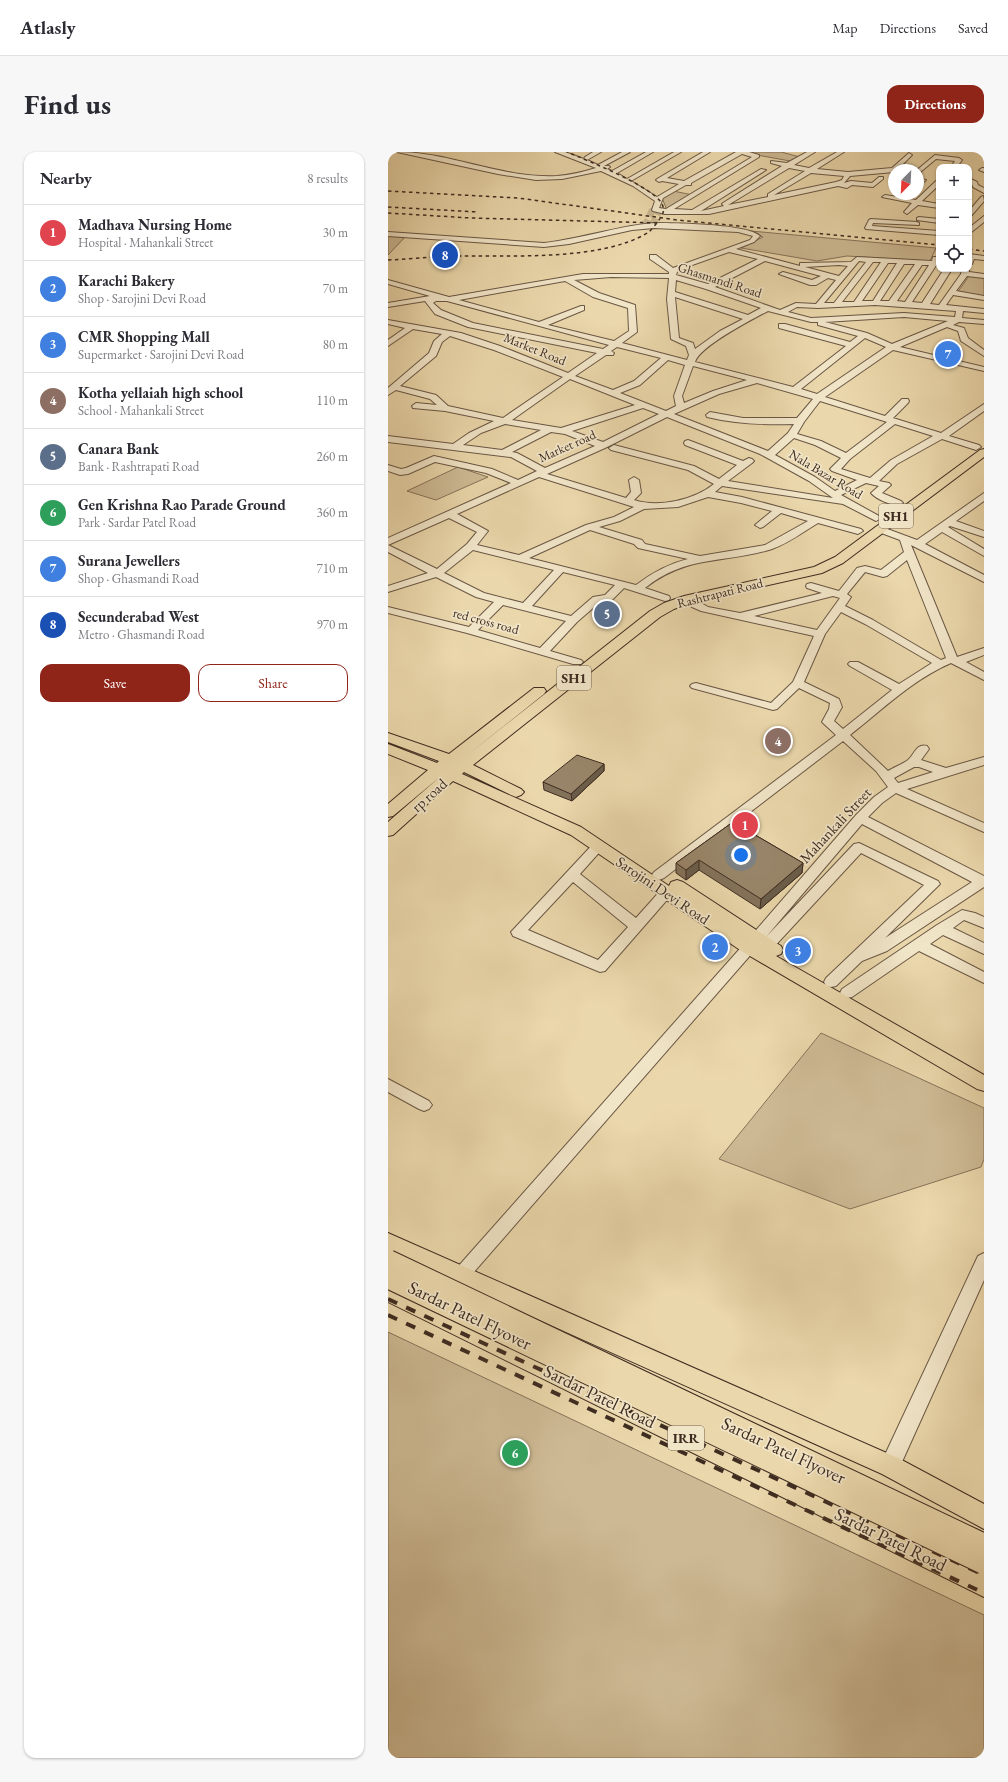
<!DOCTYPE html>
<meta charset="utf-8">
<style>
:root{--surface:#fff;--page:#f7f7f7;--text:#2b2b33;--muted:#7c7c81;--line:#e1e1e2;--accent:#8f2418}
body{margin:0;font-family:"EB Garamond",serif;background:var(--page);color:var(--text)}
.controls{position:absolute;right:12px;top:12px;display:grid;overflow:hidden;border-radius:8px;box-shadow:0 1px 3px #0004}
.controls button{width:36px;height:36px;display:grid;place-items:center;padding:0;border:0;border-bottom:1px solid var(--line);background:var(--surface);color:var(--text);font:20px sans-serif}
.compass{position:absolute;left:500px;top:12px;width:36px;height:36px;border-radius:50%;background:var(--surface);box-shadow:0 1px 3px #0004;rotate:204deg}
.you{position:absolute;left:353px;top:703px;width:14px;height:14px;margin:-10px;border:3px solid #fff;border-radius:50%;background:#1a73e8;box-shadow:0 0 0 6px #1a73e833}
.badge{display:grid;place-items:center;width:26px;height:26px;border-radius:50%;background:var(--accent);color:#fff;font-size:13px;font-weight:700}
.pin{position:absolute;translate:-50% -50%;border:2px solid #fff;box-shadow:0 1px 4px #0006}
.list{margin:0;padding:0;list-style:none}
h2{display:flex;justify-content:space-between;align-items:center;height:52px;margin:0;padding:0 16px;font-size:17px}
h2 small{font-size:13px;font-weight:400;color:var(--muted)}
.list li{display:grid;grid-template-columns:26px 1fr auto;gap:12px;align-items:center;box-sizing:border-box;height:56px;padding:0 16px;border-top:1px solid var(--line)}
.list b{display:block;font-size:15px;white-space:nowrap}
.list p{margin:0;font-size:13px;white-space:nowrap;color:var(--muted)}
.list em{font-size:13px;font-style:normal;color:var(--muted)}
.actions{display:flex;gap:8px;padding:12px 16px}
.actions a{flex:1;padding:9px 0;border:1px solid var(--accent);border-radius:12px;text-align:center;font-size:14px;color:var(--accent)}
.actions .main{background:var(--accent);color:#fff}
.icon{flex:none;width:22px;height:22px;fill:none;stroke:currentColor;stroke-width:2;stroke-linecap:round;stroke-linejoin:round}
.map{position:relative;flex:none;width:596px;height:1606px;overflow:hidden;border-radius:12px}
header{display:flex;align-items:center;gap:24px;box-sizing:border-box;height:56px;padding:0 20px;background:var(--surface);border-bottom:1px solid var(--line)}
header strong{font-size:19px}
nav{display:flex;gap:22px;margin-inline-start:auto;font-size:14px}
.intro{display:flex;align-items:center;justify-content:space-between;box-sizing:border-box;height:96px;padding:0 24px}
h1{margin:0;font-size:28px}
.button{padding:10px 18px;border-radius:12px;background:var(--accent);color:#fff;font-size:14px;font-weight:700}
main{display:flex;gap:24px;padding:0 24px}
aside{flex:1;background:var(--surface);border-radius:12px;box-shadow:0 1px 3px #0004}
.map>svg:first-child{display:block}
.green{fill:#cdba94;stroke:#86735a}
.lines{fill:none;stroke-linecap:round;stroke-linejoin:round}
.minor-tunnel{stroke:#c8b58f;stroke-width:7;stroke-dasharray:7 3.5;stroke-linecap:butt}
.minor-casing{stroke:#6a5744;stroke-width:2}
.major-casing{stroke:#3f2c21;stroke-width:2}
.minor{fill:#f1e5c8;fill-rule:evenodd}
.major{fill:#ead7ab;fill-rule:evenodd}
.rail-far1{stroke:#3f2c21;stroke-width:1.5;stroke-dasharray:3.5 3.5;stroke-linecap:butt}
.rail{stroke:#3f2c21;stroke-width:4;stroke-dasharray:10 10;stroke-linecap:butt}
.major-bridge-casing{stroke:#3f2c21;stroke-width:26;stroke-linecap:butt}
.major-bridge{stroke:#ead7ab;stroke-width:24}
.wall{fill:#83725a;stroke:#3f2c21}
.shaded-wall{fill:#6a5d4a;stroke:#3f2c21}
.building{fill:#988569;stroke:#3f2c21}
.labels{text-anchor:middle;dominant-baseline:central;stroke-width:3.5;stroke-linejoin:round;paint-order:stroke}
.far-street-label{font-size:13px;fill:#3f2c21;stroke:#f1e5c8}
.shield{fill:#f1e5c8;stroke:#746453;stroke-width:1}
.shield-label{font-size:14px;font-weight:bold;fill:#3f2c21}
.street-label{font-size:15px;fill:#3f2c21;stroke:#f1e5c8}
.near-street-label{font-size:18px;fill:#3f2c21;stroke:#f1e5c8}
</style>
<header>
<strong>Atlasly</strong>
<nav><a>Map</a><a>Directions</a><a>Saved</a></nav>
</header>
<div class="intro"><h1>Find us</h1><a class="button">Directions</a></div>
<main>
<aside>
<h2>Nearby<small>8 results</small></h2>
<ul class="list">
<li><span class="badge" style="background:#e0444e">1</span><div><b>Madhava Nursing Home</b><p>Hospital · Mahankali Street</p></div><em>30 m</em></li>
<li><span class="badge" style="background:#3f7fe0">2</span><div><b>Karachi Bakery</b><p>Shop · Sarojini Devi Road</p></div><em>70 m</em></li>
<li><span class="badge" style="background:#3f7fe0">3</span><div><b>CMR Shopping Mall</b><p>Supermarket · Sarojini Devi Road</p></div><em>80 m</em></li>
<li><span class="badge" style="background:#8d6e63">4</span><div><b>Kotha yellaiah high school</b><p>School · Mahankali Street</p></div><em>110 m</em></li>
<li><span class="badge" style="background:#5c6f8a">5</span><div><b>Canara Bank</b><p>Bank · Rashtrapati Road</p></div><em>260 m</em></li>
<li><span class="badge" style="background:#2e9e5b">6</span><div><b>Gen Krishna Rao Parade Ground</b><p>Park · Sardar Patel Road</p></div><em>360 m</em></li>
<li><span class="badge" style="background:#3f7fe0">7</span><div><b>Surana Jewellers</b><p>Shop · Ghasmandi Road</p></div><em>710 m</em></li>
<li><span class="badge" style="background:#1a4fb4">8</span><div><b>Secunderabad West</b><p>Metro · Ghasmandi Road</p></div><em>970 m</em></li>
</ul>
<div class="actions"><a class="main">Save</a><a>Share</a></div>
</aside>
<div class="map">
<svg width="596" height="1606" viewBox="0 0 596 1606">
<rect width="100%" height="100%" fill="#ead7ab"/>
<filter id="stains"><feTurbulence type="fractalNoise" baseFrequency=".005" numOctaves="4"/><feColorMatrix values="0 0 0 0 .2 0 0 0 0 .09 0 0 0 0 .02 0 0 0 .5 -.17"/></filter>
<radialGradient id="worn" r=".72"><stop offset=".6" stop-color="#630" stop-opacity="0"/><stop offset="1" stop-color="#630" stop-opacity=".3"/></radialGradient>
<path class="green" d="M360,0H393L412,5L402,9L358,1Z
M285,39L305,43L279,58L274,46Z
M363,79L548,96L542,109L459,104L429,109L353,96L375,85Z
M0,83L18,84L0,103Z
M581,124L596,125V145L569,141Z
M70,315L100,325L48,348L19,339Z
M433,881L596,956V1007L593,1015L462,1057L331,1007Z
M0,1180L596,1463V1606H0Z"/>
<g class="lines">
<path class="minor-tunnel" d="M257,74L264,59H271L264,74"/>
<defs>
<path id="minor" d="M9,0C63,0 114,27 169,24C182,23 195,20 208,16L167,0H177L196,7L197,5L205,0H213L199,8L210,13L234,0H242L216,14H221L222,15L219,17L224,19L258,0H265L229,21L239,27L286,0H293L243,29L269,45L291,32L274,29L271,30L268,28L269,27L315,0H322L279,26L296,29L348,0H361L371,3V5L286,57L304,58L373,17L378,18L313,59L336,54L334,52L335,51L394,14L383,11V9L399,11L419,0H427L406,13L421,16L449,0H456L429,17L460,20L504,16L521,1L524,3L511,16H521L524,18H506V20L462,24L456,31L463,29L484,31L491,25H495V27L485,35L464,33L459,36L450,34L321,62H277L265,59L264,58L267,49L245,34L213,19L174,27L148,28L110,22ZM354,2L364,5L278,57L271,56L275,46L298,33H303V31ZM401,16L417,19L380,42V45L340,53ZM423,21L456,24L454,28L448,30L386,43Z
M547,3L571,6L574,8L569,15H563L567,9L548,7L530,22V18H529Z
M594,16H596V20L591,18Z
M530,26L538,28L530,35Z
M581,26L589,30L590,33L596,36V41L585,35L584,32L581,30Z
M551,28V33L534,49L551,52V56L530,53L519,62L516,60L524,51L494,45L497,43L528,48L548,29Z
M595,44L596,49L584,63L581,64V59L593,45Z
M596,64V70L581,82V76Z
M531,65L551,67V71L529,68V66Z
M483,67L529,70L531,71V73L485,71L484,74L551,79V83L478,77L477,76L481,68Z
M266,71C286,71 360,72 372,84L366,90L348,97L412,114V111H415L463,110L469,105L544,109L545,105H551V109L524,150L534,151L556,117H564L542,152L551,153L573,122L574,117L581,116V120L596,122V126L579,124L568,139L596,144V148L565,143L558,153L596,157V161L575,159L574,166L596,168V172L571,170L565,173L576,176L580,186L596,198V204L573,189L570,179L559,175L512,195L596,215V219L505,198L437,245L497,264L514,247H520L521,249L520,251L505,266L553,281L596,252V259L561,284L591,293L593,295L588,298L554,287L509,312L491,329L501,331L503,333L494,341L513,349L515,351L513,353C506,355 488,347 483,341L491,334L478,331L453,343L491,364L493,366L488,369L455,352L334,334L327,340L354,345L473,377L475,379L470,382L430,371C415,380 401,391 384,397C337,412 300,402 257,436L281,444L282,446L281,448L277,449L236,436L224,448L212,450L189,470L162,499L193,508L195,510L193,512H185L79,481L0,461V455L81,475L106,450L88,445L48,425L0,440V434L40,421L0,400V393L49,417L79,392L89,380L61,366L0,393V386L123,331L98,321L47,310L20,322L12,323L0,319V313L13,317L18,316L46,304L104,317L130,328L149,319L123,305L0,290V284L65,292L81,281L106,269L57,259L25,256L24,254L28,251L49,253L42,247L8,238L0,243V236L41,201L46,189L54,182L25,177L0,194V188L17,176L0,172V168L73,181L112,194L180,221L209,201L80,175L47,162L37,149L0,155V151L42,144L0,132V128L61,145L195,122H281V120L262,107V103H268L285,116L362,88L365,84L350,80L266,76L244,78L181,92L156,95L0,84V80L156,91C193,87 229,74 266,71ZM341,100L370,107L320,132L288,123L289,120L293,117ZM377,109L433,124L424,128L395,120L391,122L422,133H428L440,126L448,128L428,152L408,151L392,158L327,135ZM471,109L478,110L446,151H436ZM485,110H493L466,150H454ZM500,111H509L485,149H474ZM516,112H527L501,149H492ZM451,113L460,114L451,124L417,115ZM534,113H541L517,150L509,149ZM223,125L281,126L279,147L283,187L298,194L301,203L299,208L234,191L249,180L247,153L211,141L186,128ZM288,128L318,137L373,156L360,163L287,140ZM177,129L205,145L240,156L241,179L226,189L160,173L196,158V154H193L151,170L71,148ZM287,145L355,167L332,179L307,197L305,191L291,186ZM48,149H59L221,193L215,197L85,171L53,158L45,151ZM487,153L568,159L567,165L516,161L423,166L400,160L409,155L430,156ZM380,159L423,170H430V173L470,184L462,190L397,172H391V176L458,194L405,235L307,210C312,194 363,168 380,159ZM516,165L560,169L504,192L479,181L437,170ZM62,184L106,198L175,225L115,266L60,254L48,243L12,234L48,204L54,190ZM477,186L498,195L429,242L413,237ZM229,195L273,206L246,229L225,238L187,224L218,203H225L226,201L223,199ZM280,208L297,213L286,244L288,254L278,259L232,241L252,233ZM305,214L359,228L325,239L296,251L294,244ZM182,227L247,253L173,276L124,268ZM369,231L425,247L409,266H355L322,260L318,263L319,265C348,272 376,273 406,272L400,281L380,299L286,262L331,242ZM432,249L496,269L499,270L458,301L433,289L409,282L416,270ZM255,256L271,262L215,290L184,279ZM279,265L372,302L421,329L445,346L340,329L364,311L366,309L364,307L361,306L355,309L300,288L297,289L296,291L297,293L349,313L331,327L306,314L226,293L221,296L223,298L300,318L326,332C306,348 271,356 246,348L253,341L251,328L246,325L241,328L243,340L238,346L159,322L217,296ZM117,272L153,278L114,298L75,293L93,281ZM507,272L545,284L503,308L482,326L453,317L462,307ZM163,280L177,282L207,294L157,316L129,301L124,300ZM406,286L427,293L453,306L442,317L444,319L469,328L447,339L427,325L387,303ZM151,325L246,355L226,365L198,373L131,403L89,393L100,379L69,362ZM320,345L353,351L384,359L367,373L372,376L375,375L393,361L420,369L377,393L312,404L257,392L254,388L211,375L232,369L256,357L290,355ZM202,378L246,392L250,396L300,407C280,412 264,421 248,433L141,406ZM85,398L166,418L135,451L96,441L56,421ZM175,420L227,433L217,443L205,445L183,464L144,454ZM115,453L178,469L152,496L90,478Z
M581,102L596,104V108L586,107L584,112H581Z
M596,341V349L568,369L596,379V385L562,374L560,375L596,397V404L554,380L537,392L596,423V430L523,393L569,505L596,496V503L578,510L596,520V528L563,511C524,528 495,557 462,583L500,619C506,615 515,612 520,608C527,602 528,591 539,594L541,597L533,608L558,616L596,605V613L519,637L596,671V680L508,641L494,651L480,665L596,724V735L499,799L474,809L448,834L443,835L438,834L436,830L438,826L536,733L473,701L384,797L379,798L374,797L372,793L373,791L79,1128L73,1131L67,1128L64,1123L67,1118L356,792L468,663L486,645L500,635L488,619L455,589L276,726L271,728L266,726L264,723L266,720L448,583L434,570L441,557L442,551L411,536L389,557L385,558L304,536L302,534L304,532L308,531L383,551L405,530L426,484L313,459L304,455L296,447L301,444L320,455L352,461L434,441L419,436L418,434L419,432L423,431L451,439L469,416L477,414L493,418L516,400L512,388L488,379L486,377L488,375H494L529,388ZM519,408L558,506L553,508L485,468L457,454L463,445L459,442L477,420L495,425L499,424ZM445,444L452,446L429,478L366,464ZM453,460L477,472L544,511L511,532L470,510H462L460,512L462,514L504,538L455,577L446,569L454,555L451,547L416,530L437,482ZM526,615H531L545,620L510,631L506,626ZM474,672L584,730L497,786L552,732L550,729L471,691L466,692L378,785Z
M211,690L216,691L217,694L192,722L248,766L273,738L278,736L283,738L285,741L217,819L212,820L125,784L123,780L206,691ZM185,730L240,775L210,808L140,778Z
M574,758L587,761L596,765V776L576,768L565,776L596,791V802L555,783L542,792L596,820V831L531,799L464,845L459,846L454,845L452,841L454,837L549,773Z
M0,927L41,949L44,953L41,957L36,959L31,957L0,940Z
M596,1101V1128L509,1321L502,1323L495,1321L492,1314L495,1307L590,1104Z"/>
<path id="major" d="M596,297V305L455,411L434,421L305,450L286,457L272,465L85,613L133,637L136,640L133,643L128,645L123,643L76,620L74,622L193,675L281,734L283,730L289,728L295,730L393,794L395,798L393,802L388,804L596,923V939L589,937L355,800L183,683L65,629L5,683L0,684V670L53,624L5,664L0,665V652L40,618L0,602V592L49,611L51,609L0,590V581L61,602L146,536H156L158,539L156,542L73,608L262,459L276,451L296,444L426,415L447,405L592,298Z
M0,1081L510,1306L596,1352V1377L494,1322L0,1100Z
M0,1131L596,1420V1445L0,1150Z"/>
</defs>
<use href="#minor" class="minor-casing"/>
<use href="#major" class="major-casing"/>
<use href="#minor" class="minor"/>
<use href="#major" class="major"/>
<path class="rail-far1" d="M0,39L130,46L289,68L551,93
M0,55L90,60
M0,61L83,66L272,71
M581,97L596,99
M0,108C21,107 42,105 64,104C119,103 213,110 261,80C264,77 268,72 271,68C275,63 277,58 274,52C266,35 198,8 179,0"/>
<path class="rail" d="M0,1147L596,1423
M0,1163L596,1441"/>
<defs>
<path id="major-bridge" d="M0,1110L596,1394
M0,1124L596,1410"/>
</defs>
<use href="#major-bridge" class="major-bridge-casing"/>
<use href="#major-bridge" class="major-bridge"/>
</g>
<path class="wall" d="M216,612V619L184,649L156,638L155,630Z
M345,670L415,711L414,721L372,757L311,718L298,728L288,721V711Z"/>
<path class="shaded-wall" d="M216,612V619L184,649L183,642Z
M311,708V718L298,728V718Z
M415,711L414,721L372,757L373,747Z"/>
<path class="building" d="M189,603L216,612L183,642L155,630Z
M345,670L415,711L373,747L311,708L298,718L288,711Z"/>
<g class="labels">
<g class="far-street-label">
<text transform="translate(332 128) rotate(18)">Ghasmandi Road</text>
<text transform="translate(147 197) rotate(22)">Market Road</text>
<text transform="translate(179 294) rotate(-24)">Market road</text>
<text transform="translate(438 322) rotate(31)">Nala Bazar Road</text>
<text transform="translate(332 441) rotate(-14)">Rashtrapati Road</text>
<text transform="translate(98 469) rotate(15)">red cross road</text>
</g>
<g class="shield">
<rect x="491" y="352" width="34" height="24" rx="3"/>
<rect x="169" y="514" width="34" height="24" rx="3"/>
<rect x="280" y="1274" width="36" height="24" rx="3"/>
</g>
<g class="shield-label">
<text x="508" y="364">SH1</text>
<text x="186" y="526">SH1</text>
<text x="298" y="1286">IRR</text>
</g>
<g class="street-label">
<text transform="translate(41 643) rotate(-42)">rp road</text>
<text transform="translate(447 673) rotate(-47)">Mahankali Street</text>
<text transform="translate(275 738) rotate(34)">Sarojini Devi Road</text>
</g>
<g class="near-street-label">
<text transform="translate(82 1163) rotate(26)">Sardar Patel Flyover</text>
<text transform="translate(212 1244) rotate(26)">Sardar Patel Road</text>
<text transform="translate(396 1298) rotate(25)">Sardar Patel Flyover</text>
<text transform="translate(503 1387) rotate(26)">Sardar Patel Road</text>
</g>
</g>
<rect width="100%" height="100%" filter="url(#stains)"/>
<rect width="100%" height="100%" fill="url(#worn)"/>
</svg>
<div class="controls">
<button>+</button>
<button>−</button>
<button><svg class="icon" aria-label="locate" viewBox="0 0 24 24"><circle cx="12" cy="12" r="6"/><path d="M12 2v4M12 18v4M2 12h4M18 12h4"/></svg></button>
</div>
<svg class="compass" viewBox="-18 -18 36 36"><path d="M0-13l5 13h-10z" fill="#e53935"/><path d="M0 13l5-13h-10z" fill="#7c7c81"/></svg>
<div class="you"></div>
<div class="pin badge" style="left:357px;top:673px;background:#e0444e">1</div>
<div class="pin badge" style="left:327px;top:795px;background:#3f7fe0">2</div>
<div class="pin badge" style="left:410px;top:799px;background:#3f7fe0">3</div>
<div class="pin badge" style="left:390px;top:589px;background:#8d6e63">4</div>
<div class="pin badge" style="left:219px;top:462px;background:#5c6f8a">5</div>
<div class="pin badge" style="left:127px;top:1301px;background:#2e9e5b">6</div>
<div class="pin badge" style="left:560px;top:202px;background:#3f7fe0">7</div>
<div class="pin badge" style="left:57px;top:103px;background:#1a4fb4">8</div>
</div>
</main>
